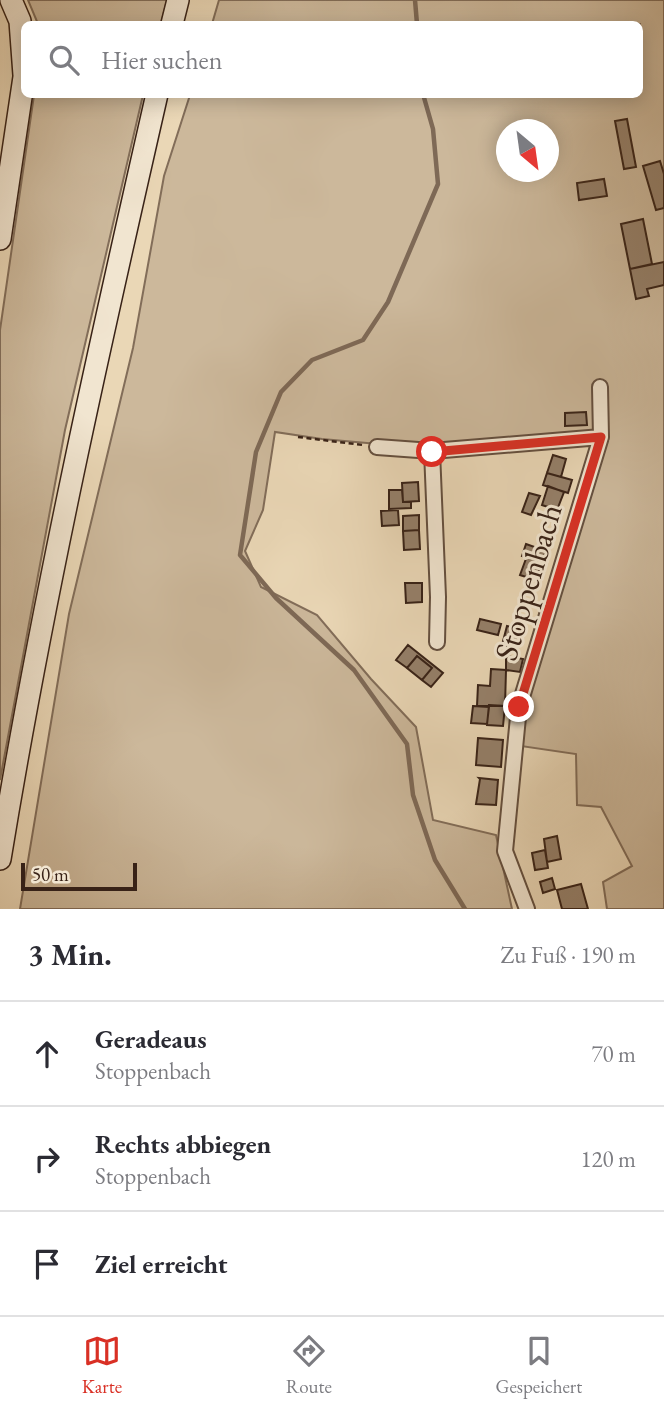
<!DOCTYPE html>
<html lang="de">
<meta charset="utf-8">
<style>
:root{--surface:#fff;--page:#f7f7f7;--text:#2b2b33;--muted:#7c7c81;--line:#e1e1e2;--accent:#d93025}
body{margin:0;font-family:"EB Garamond",serif;background:var(--page);color:var(--text)}
.compass{position:absolute;left:496px;top:119px;width:63px;height:63px;border-radius:50%;background:var(--surface);box-shadow:0 4px 18px #0003;rotate:151deg}
.scale{position:absolute;left:21px;bottom:18px;width:116px;box-sizing:border-box;padding-left:7px;border:4px solid #382217;border-top:0;font-size:19px;line-height:24px;white-space:nowrap;color:#382217;-webkit-text-stroke:5px #f1e5d0;paint-order:stroke}
.stop{position:absolute;width:21px;height:21px;margin:-16px;border:5px solid #d93025;border-radius:50%;background:#fff}
.stop.end{background:#d93025;border-color:#fff;box-shadow:0 2px 7px #0008}
.list{margin:0;padding:0;list-style:none}
h2{display:flex;justify-content:space-between;align-items:center;height:91px;margin:0;padding:0 28px;font-size:30px}
h2 small{font-size:23px;font-weight:400;color:var(--muted)}
.list li{display:grid;grid-template-columns:46px 1fr auto;gap:21px;align-items:center;box-sizing:border-box;height:105px;padding:0 28px;border-top:2px solid var(--line)}
.list b{display:block;font-size:26px;white-space:nowrap}
.list p{margin:0;font-size:23px;white-space:nowrap;color:var(--muted)}
.list em{font-size:23px;font-style:normal;color:var(--muted)}
.icon{flex:none;width:38px;height:38px;fill:none;stroke:currentColor;stroke-width:2;stroke-linecap:round;stroke-linejoin:round}
.map{position:relative;flex:none;width:664px;height:909px;overflow:hidden}
.search{position:absolute;background:var(--surface);box-shadow:0 4px 18px #0003;left:21px;right:21px;top:21px;height:77px;display:flex;align-items:center;gap:18px;box-sizing:border-box;padding:0 24px;border-radius:10px;color:var(--muted);font-size:26px}
.sheet{height:406px;background:var(--surface)}
nav{display:flex;justify-content:space-around;align-items:center;box-sizing:border-box;height:98px;border-top:2px solid var(--line);background:var(--surface);font-size:19px;color:var(--muted)}
nav a{display:grid;justify-items:center;gap:4px}
nav .on{color:var(--accent)}
.map>svg:first-child{display:block}
.green{fill:#ccb89b;stroke:#826d59;stroke-width:2;fill-rule:evenodd}
.lines{fill:none;stroke-linecap:round;stroke-linejoin:round}
.stream{stroke:#7e6956;stroke-width:4.5}
.building{fill:#95806a;stroke:#382217;stroke-width:2}
.street-casing{stroke:#644f3f;stroke-width:18}
.secondary-casing{stroke:#382217;stroke-width:24}
.path{stroke:#382217;stroke-width:2.5;stroke-dasharray:5 3.5;stroke-linecap:butt}
.street{stroke:#f1e5d0;stroke-width:14}
.secondary{stroke:#f1e5d0;stroke-width:21}
.route{stroke:#d93025;stroke-width:9}
.labels{text-anchor:middle;dominant-baseline:central;stroke-width:6;stroke-linejoin:round;paint-order:stroke}
.street-label{font-size:32px;fill:#382217;stroke:#f1e5d0}
</style>
<div class="map">
<svg width="664" height="909" viewBox="0 0 664 909">
<rect width="100%" height="100%" fill="#ead7b6"/>
<filter id="stains"><feTurbulence type="fractalNoise" baseFrequency=".00286" numOctaves="4"/><feColorMatrix values="0 0 0 0 .2 0 0 0 0 .09 0 0 0 0 .02 0 0 0 .5 -.17"/></filter>
<radialGradient id="worn" r=".72"><stop offset=".6" stop-color="#630" stop-opacity="0"/><stop offset="1" stop-color="#630" stop-opacity=".3"/></radialGradient>
<path class="green" d="M28,0H167L161,24H38Z
M219,0H664V909H607L603,882L632,866L601,807L577,805L576,754L514,745L601,438L457,451L322,439L275,432L263,510L245,551L261,587L317,615L371,679L416,727L433,820L496,835L512,909H20L69,614L133,348L164,176L190,95L640,94V24H212ZM506,130H548V172H506Z
M34,95H143L65,430L0,780V330Z"/>
<g class="lines">
<path class="stream" d="M415,0L417,24
M423,94L433,129L438,184L388,302L363,340L312,360L281,392L256,452L240,555L276,598L354,670L407,744L413,795L435,860L465,909"/>
</g>
<path class="building" d="M627,119L636,167L624,169L615,121Z
M660,161L664,174V208L656,210L643,166Z
M604,179L607,196L579,200L577,183Z
M643,219L652,264L630,269L621,224Z
M664,262V285L647,289L649,296L636,299L630,269Z
M586,412L587,425L565,426V413Z
M553,455L566,459L561,477L547,473Z
M547,473L572,480L568,493L543,485Z
M418,482L419,501L403,502L402,483Z
M548,486L564,492L557,510L542,505Z
M389,490H402L403,502H411V508L389,509Z
M529,493L540,496L531,515L522,512Z
M398,510L399,525L382,526L381,511Z
M419,515V530L403,531V516Z
M419,530L420,549L404,550L403,531Z
M526,544L546,551L542,562L522,556Z
M527,556L542,562L536,580L520,575Z
M405,583H422V602L406,603Z
M480,619L501,624L498,635L477,630Z
M507,626L523,630L517,649L502,645Z
M408,645L443,673L431,687L422,680L432,668L417,656L407,668L396,660Z
M417,656L432,668L422,680L407,668Z
M506,656L523,659L520,672L506,670Z
M491,669L506,670L505,706H477L478,685L490,686Z
M489,705L505,706L503,726L487,725Z
M473,706L489,707L487,724L471,723Z
M478,738L503,740L501,767L476,765Z
M479,778L498,780L496,805L476,804L480,779Z
M557,836L561,859L547,862L544,839Z
M545,850L548,868L535,870L532,853Z
M552,878L555,889L543,893L540,882Z
M581,884L588,909H562L557,890Z"/>
<g class="lines">
<defs>
<path id="street" d="M377,447L432,451L601,437
M432,451L438,597L437,642
M527,909L505,851L519,707L601,437L600,387"/>
<path id="secondary" d="M11,0L20,21L24,75
M172,24L178,0
M0,239L24,77
M0,859C42,602 99,348 157,94"/>
</defs>
<use href="#street" class="street-casing"/>
<use href="#secondary" class="secondary-casing"/>
<path class="path" d="M298,437L363,445"/>
<use href="#street" class="street"/>
<use href="#secondary" class="secondary"/>
</g>
<g class="lines">
<path class="route" d="M432,452L601,437L519,707"/>
</g>
<g class="labels">
<g class="street-label">
<text transform="translate(528 582) rotate(-73)">Stoppenbach</text>
</g>
</g>
<rect width="100%" height="100%" filter="url(#stains)"/>
<rect width="100%" height="100%" fill="url(#worn)"/>
</svg>
<svg class="compass" viewBox="-18 -18 36 36"><path d="M0-13l5 13h-10z" fill="#e53935"/><path d="M0 13l5-13h-10z" fill="#7c7c81"/></svg>
<div class="scale">50 m</div>
<div class="stop" style="left:432px;top:452px"></div>
<div class="stop end" style="left:519px;top:707px"></div>
<div class="search"><svg class="icon" aria-label="search" viewBox="0 0 24 24"><circle cx="10" cy="10" r="6"/><path d="M15 15l6 6"/></svg>Hier suchen</div>
</div>
<section class="sheet">
<h2>3 Min.<small>Zu Fuß · 190 m</small></h2>
<ul class="list">
<li><svg class="icon" aria-label="ahead" viewBox="0 0 24 24"><path d="M12 20V5M6 11l6-6 6 6"/></svg><div><b>Geradeaus</b><p>Stoppenbach</p></div><em>70 m</em></li>
<li><svg class="icon" aria-label="right" viewBox="0 0 24 24"><path d="M7 20v-9h11M14 6l5 5-5 5"/></svg><div><b>Rechts abbiegen</b><p>Stoppenbach</p></div><em>120 m</em></li>
<li><svg class="icon" aria-label="arrive" viewBox="0 0 24 24"><path d="M6 21V4h12l-3 4 3 4H6"/></svg><div><b>Ziel erreicht</b></div></li>
</ul>
</section>
<nav>
<a class="on"><svg class="icon" aria-label="map" viewBox="0 0 24 24"><path d="M3 6l6-2 6 2 6-2v14l-6 2-6-2-6 2zM9 4v14M15 6v14"/></svg>Karte</a>
<a><svg class="icon" aria-label="directions" viewBox="0 0 24 24"><path d="M12 3l9 9-9 9-9-9zM9 14v-3h6M13 9l2 2-2 2"/></svg>Route</a>
<a><svg class="icon" aria-label="saved" viewBox="0 0 24 24"><path d="M7 4h10v16l-5-4-5 4z"/></svg>Gespeichert</a>
</nav>
